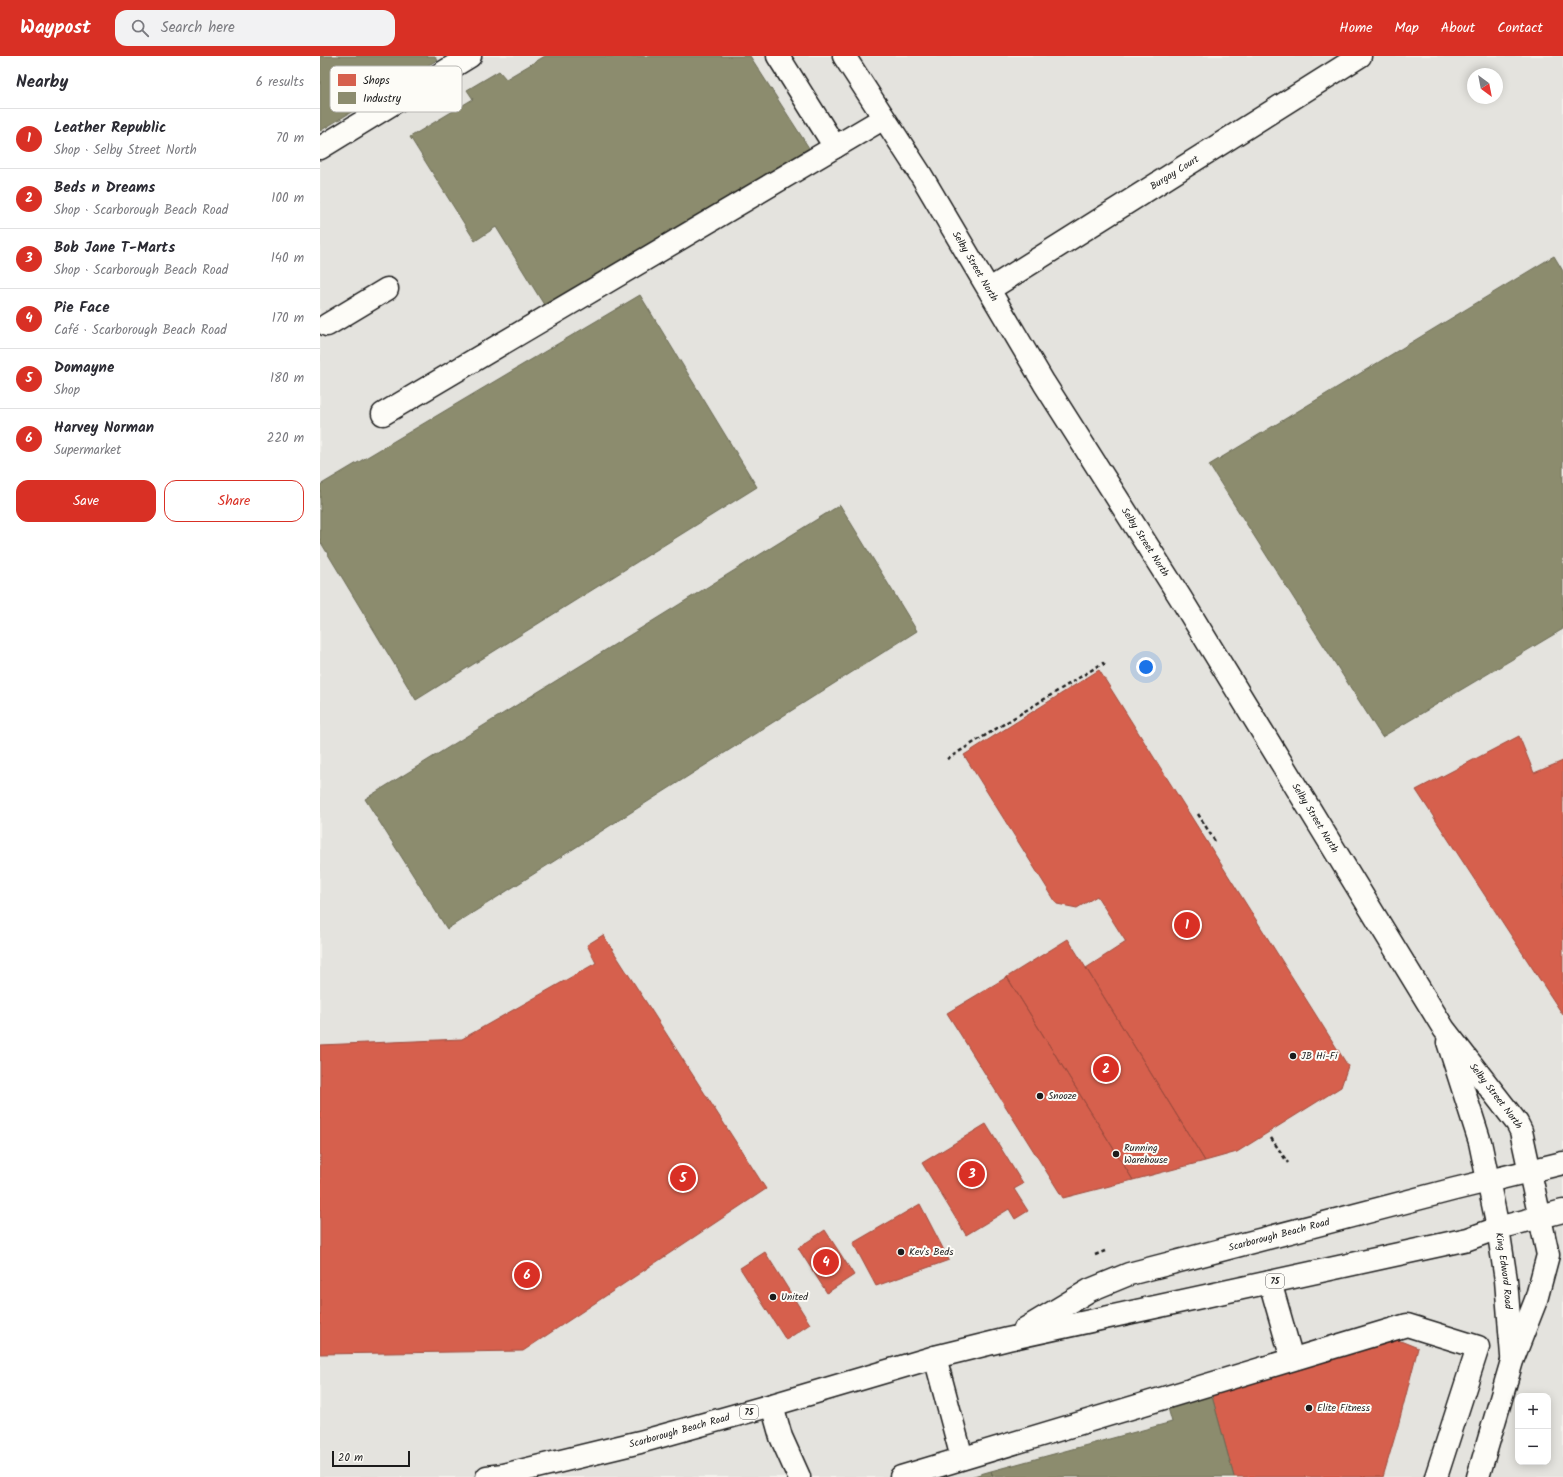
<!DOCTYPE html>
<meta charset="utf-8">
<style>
:root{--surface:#fff;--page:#f2f2f3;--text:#2b2b33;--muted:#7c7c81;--line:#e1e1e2;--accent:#d93025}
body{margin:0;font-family:Kalam,sans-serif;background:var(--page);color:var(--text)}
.controls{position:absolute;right:12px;bottom:12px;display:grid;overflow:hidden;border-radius:8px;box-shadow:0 2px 10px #0003}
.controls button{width:36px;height:36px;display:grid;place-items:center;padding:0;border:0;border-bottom:1px solid var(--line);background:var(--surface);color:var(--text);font:20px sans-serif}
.compass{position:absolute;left:1147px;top:12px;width:36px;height:36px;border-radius:50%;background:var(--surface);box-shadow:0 2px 10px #0003;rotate:148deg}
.scale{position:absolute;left:12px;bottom:10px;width:78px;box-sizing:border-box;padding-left:4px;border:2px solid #1c1c1c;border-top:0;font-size:11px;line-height:14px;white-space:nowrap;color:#1c1c1c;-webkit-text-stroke:3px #fdfcf7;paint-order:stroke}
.you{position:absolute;left:826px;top:611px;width:14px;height:14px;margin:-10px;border:3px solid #fff;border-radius:50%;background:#1a73e8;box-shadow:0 0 0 6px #1a73e833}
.badge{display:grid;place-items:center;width:26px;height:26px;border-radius:50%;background:var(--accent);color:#fff;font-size:13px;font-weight:700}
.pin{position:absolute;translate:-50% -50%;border:2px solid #fff;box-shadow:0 1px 4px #0006}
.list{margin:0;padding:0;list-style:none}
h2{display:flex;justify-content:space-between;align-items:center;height:52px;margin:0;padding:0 16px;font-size:17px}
h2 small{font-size:13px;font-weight:400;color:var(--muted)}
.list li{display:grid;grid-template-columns:26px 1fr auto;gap:12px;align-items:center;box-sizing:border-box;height:60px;padding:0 16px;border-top:1px solid var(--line)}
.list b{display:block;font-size:15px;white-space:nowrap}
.list p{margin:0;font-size:13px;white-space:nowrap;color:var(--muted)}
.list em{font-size:13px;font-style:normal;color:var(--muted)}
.actions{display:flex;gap:8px;padding:12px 16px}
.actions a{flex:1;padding:9px 0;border:1px solid var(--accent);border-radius:12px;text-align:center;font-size:14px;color:var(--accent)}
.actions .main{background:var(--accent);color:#fff}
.icon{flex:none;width:22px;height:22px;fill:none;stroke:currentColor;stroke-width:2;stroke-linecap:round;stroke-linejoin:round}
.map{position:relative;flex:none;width:1243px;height:1421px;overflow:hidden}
header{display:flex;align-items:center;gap:24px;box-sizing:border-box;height:56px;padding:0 20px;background:var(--accent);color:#fff}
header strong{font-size:19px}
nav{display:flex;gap:22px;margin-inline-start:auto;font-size:14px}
.search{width:280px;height:36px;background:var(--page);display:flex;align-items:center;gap:10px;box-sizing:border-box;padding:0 14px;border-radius:12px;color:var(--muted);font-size:15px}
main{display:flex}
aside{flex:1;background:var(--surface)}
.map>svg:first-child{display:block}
.built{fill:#e4e3de;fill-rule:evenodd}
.shops{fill:#d6604d;stroke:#9e4c3e}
.industry{fill:#8c8c6e;stroke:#6a6a55}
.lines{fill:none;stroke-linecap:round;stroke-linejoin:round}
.minor-casing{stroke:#1c1c1c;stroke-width:25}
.major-casing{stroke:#1c1c1c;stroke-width:25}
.path{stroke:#1c1c1c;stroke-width:2.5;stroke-dasharray:4 3;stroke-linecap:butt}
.minor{stroke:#fdfcf7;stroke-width:22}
.major{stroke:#fdfcf7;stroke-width:22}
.poi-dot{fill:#1c1c1c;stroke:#fdfcf7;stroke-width:1.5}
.labels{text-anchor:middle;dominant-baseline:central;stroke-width:4;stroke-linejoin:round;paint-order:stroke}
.shield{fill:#fdfcf7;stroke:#605f5e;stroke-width:1}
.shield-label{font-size:9px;font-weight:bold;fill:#1c1c1c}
.street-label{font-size:10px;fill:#1c1c1c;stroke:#fdfcf7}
.poi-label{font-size:10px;fill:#1c1c1c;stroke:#fdfcf7;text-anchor:start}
.key{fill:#fdfcf7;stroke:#bab9b5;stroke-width:1}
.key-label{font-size:11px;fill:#1c1c1c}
</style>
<header>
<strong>Waypost</strong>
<div class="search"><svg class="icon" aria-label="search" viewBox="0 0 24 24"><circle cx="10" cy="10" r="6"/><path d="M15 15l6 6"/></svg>Search here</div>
<nav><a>Home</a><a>Map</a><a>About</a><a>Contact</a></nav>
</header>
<main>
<aside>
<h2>Nearby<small>6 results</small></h2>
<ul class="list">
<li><span class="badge">1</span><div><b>Leather Republic</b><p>Shop · Selby Street North</p></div><em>70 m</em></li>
<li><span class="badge">2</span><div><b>Beds n Dreams</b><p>Shop · Scarborough Beach Road</p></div><em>100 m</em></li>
<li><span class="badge">3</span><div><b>Bob Jane T-Marts</b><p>Shop · Scarborough Beach Road</p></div><em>140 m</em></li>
<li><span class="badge">4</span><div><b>Pie Face</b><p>Café · Scarborough Beach Road</p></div><em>170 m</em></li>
<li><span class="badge">5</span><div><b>Domayne</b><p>Shop</p></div><em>180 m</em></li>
<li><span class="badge">6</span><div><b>Harvey Norman</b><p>Supermarket</p></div><em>220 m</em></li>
</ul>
<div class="actions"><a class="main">Save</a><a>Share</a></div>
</aside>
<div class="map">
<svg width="1243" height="1421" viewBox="0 0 1243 1421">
<rect width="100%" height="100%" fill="#f4f3ee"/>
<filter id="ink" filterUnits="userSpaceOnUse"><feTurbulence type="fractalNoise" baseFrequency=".025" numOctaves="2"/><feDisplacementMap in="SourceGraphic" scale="8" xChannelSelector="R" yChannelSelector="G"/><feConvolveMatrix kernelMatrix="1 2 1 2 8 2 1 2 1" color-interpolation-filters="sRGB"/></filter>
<g filter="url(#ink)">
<path class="built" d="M0,0H1243V1421H0ZM1153,18H1177V42H1153ZM1198,1340H1228V1406H1198Z"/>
<path class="shops" d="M779,614L1028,1010L1021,1031L917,1096L885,1105L766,912L806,886L777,840L757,852L737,848L644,699Z
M1199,680L1214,717L1243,705V959L1096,734Z
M283,879L446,1133L203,1295L0,1298V989L142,983L276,907L267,889Z
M748,883L766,912L885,1105L813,1124L687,921Z
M687,921L813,1124L743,1142L627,957Z
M666,1068L703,1128L694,1133L708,1155L695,1163L689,1153L646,1179L602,1107Z
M600,1148L629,1204L556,1230L533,1187Z
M505,1174L534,1219L507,1237L478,1192Z
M445,1196L490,1268L466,1284L420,1212Z
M1078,1284L1098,1292L1078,1370L1063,1421H914L890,1333Z"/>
<path class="industry" d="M0,0H115L117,4L0,75Z
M225,0H430L489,92L226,252L176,171L155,185L90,81L153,43L147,34L179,15L186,23Z
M1234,200L1243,215V573L1062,681L889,409Z
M320,239L437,431L96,644L0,485V429Z
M520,449L597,575L127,873L45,743Z
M890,1333L914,1421H673L671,1415L852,1366L846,1345Z
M671,1415L673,1421H650Z"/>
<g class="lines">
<defs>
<g id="minor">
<path d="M458,0L515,91"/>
<path d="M0,92L150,0"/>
<path id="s1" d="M670,233L1040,0"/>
<path d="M7,269L67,233"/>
<path d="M63,358L564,62"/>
<path d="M950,1226L972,1303"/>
<path d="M615,1301L642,1402"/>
<path d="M452,1349L461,1381L479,1421"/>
<path d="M581,1421L1087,1269L1158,1291L1116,1421"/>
</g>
<g id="major">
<path id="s2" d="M524,0L601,119L724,327L860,541L1124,973L1197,1067L1201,1075L1228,1199L1216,1244L1192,1305L1158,1421"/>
<path id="s3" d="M1128,986L1160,1086L1178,1172L1186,1224L1192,1300"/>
<path id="s4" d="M705,1273L770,1234L809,1218L1135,1133L1243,1107"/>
<path id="s5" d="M167,1421L183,1419L320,1386L452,1349L615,1301L688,1283L1148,1183L1178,1172L1243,1155"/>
</g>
</defs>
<use href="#minor" class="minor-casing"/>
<use href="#major" class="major-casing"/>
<path class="path" d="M627,703L783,607L785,610
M878,758L896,787
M951,1082L968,1107
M775,1199L785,1195"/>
<use href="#minor" class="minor"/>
<use href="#major" class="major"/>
</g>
</g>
<g class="poi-dot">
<circle cx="973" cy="1000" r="4"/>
<circle cx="720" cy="1040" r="4"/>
<circle cx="796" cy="1098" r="4"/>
<circle cx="581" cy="1196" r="4"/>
<circle cx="453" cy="1241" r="4"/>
<circle cx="989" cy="1352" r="4"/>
</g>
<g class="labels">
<g class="shield">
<rect x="946" y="1218" width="18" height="14" rx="3"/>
<rect x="420" y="1349" width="18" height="14" rx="3"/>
</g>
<g class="shield-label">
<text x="955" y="1225">75</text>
<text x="429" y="1356">75</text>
</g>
<g class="street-label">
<text stroke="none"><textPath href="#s1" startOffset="218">Burgay Court</textPath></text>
<text stroke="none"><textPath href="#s2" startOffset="248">Selby Street North</textPath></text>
<text stroke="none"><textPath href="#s2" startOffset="572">Selby Street North</textPath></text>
<text stroke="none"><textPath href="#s2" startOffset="896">Selby Street North</textPath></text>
<text stroke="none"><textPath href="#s2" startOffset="1228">Selby Street North</textPath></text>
<text stroke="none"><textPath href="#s4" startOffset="273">Scarborough Beach Road</textPath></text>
<text stroke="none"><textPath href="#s3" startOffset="236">King Edward Road</textPath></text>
<text stroke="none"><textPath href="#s5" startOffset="198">Scarborough Beach Road</textPath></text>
</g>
<g class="poi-label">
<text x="981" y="1000">JB Hi-Fi</text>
<text x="728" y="1040">Snooze</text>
<text x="804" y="1092">Running<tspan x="804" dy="12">Warehouse</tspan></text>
<text x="589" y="1196">Kev's Beds</text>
<text x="461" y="1241">United</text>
<text x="997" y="1352">Elite Fitness</text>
</g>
</g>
<rect x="10" y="10" width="132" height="46" rx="6" class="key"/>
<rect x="18" y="18" width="18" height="12" fill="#d6604d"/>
<rect x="18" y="36" width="18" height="12" fill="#8c8c6e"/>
<g class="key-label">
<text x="43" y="28">Shops</text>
<text x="43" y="46">Industry</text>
</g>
</svg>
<div class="controls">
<button>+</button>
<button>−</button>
</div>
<svg class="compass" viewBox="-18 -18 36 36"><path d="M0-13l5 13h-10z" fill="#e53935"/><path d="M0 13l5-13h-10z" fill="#7c7c81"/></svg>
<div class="scale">20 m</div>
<div class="you"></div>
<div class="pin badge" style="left:867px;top:869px">1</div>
<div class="pin badge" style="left:786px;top:1013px">2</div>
<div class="pin badge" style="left:652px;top:1118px">3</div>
<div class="pin badge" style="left:506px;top:1206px">4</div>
<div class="pin badge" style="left:363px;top:1122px">5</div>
<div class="pin badge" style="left:207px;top:1219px">6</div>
</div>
</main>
